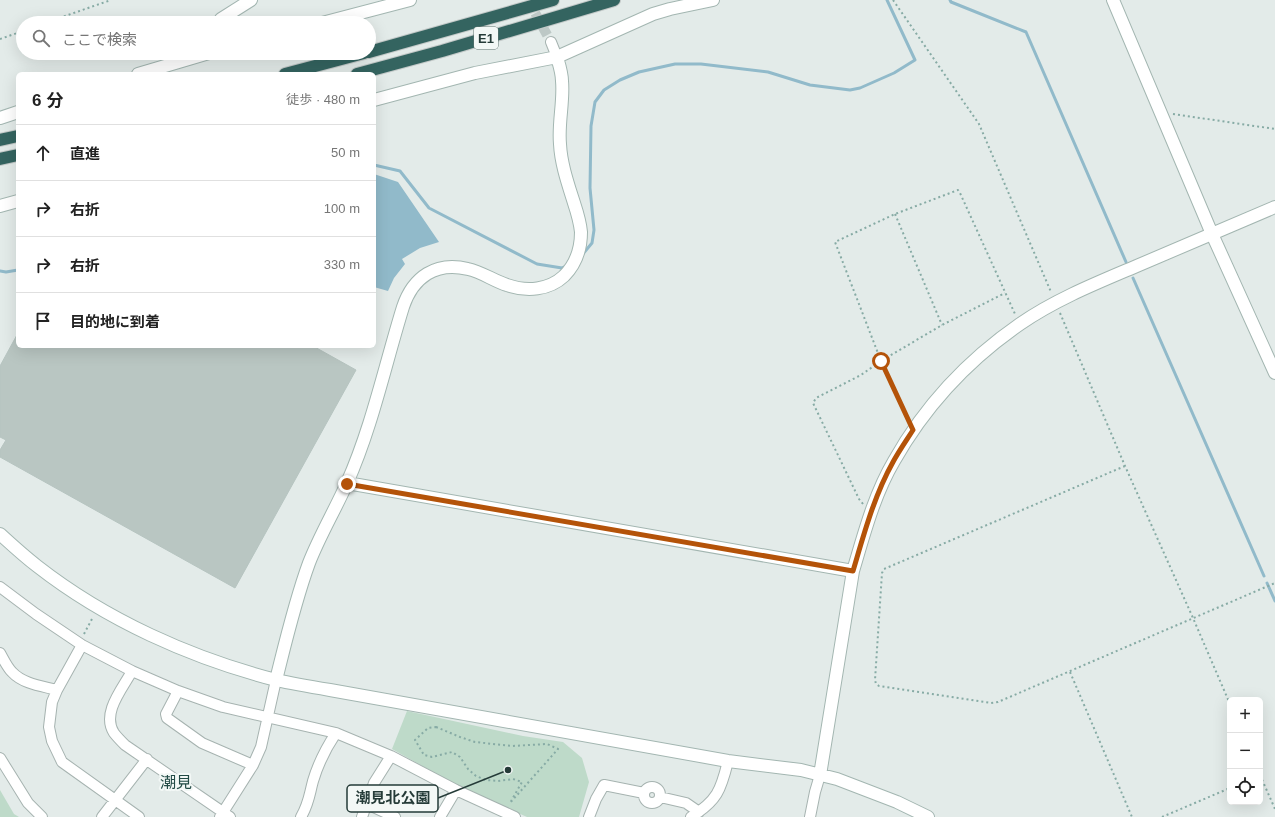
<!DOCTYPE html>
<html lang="ja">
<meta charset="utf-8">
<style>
:root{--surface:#fff;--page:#f2f2f2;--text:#222;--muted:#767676;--line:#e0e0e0}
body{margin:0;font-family:Helvetica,"Noto Sans JP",sans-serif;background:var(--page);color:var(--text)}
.controls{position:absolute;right:12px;bottom:12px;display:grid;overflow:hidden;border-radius:6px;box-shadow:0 4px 16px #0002}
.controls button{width:36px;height:36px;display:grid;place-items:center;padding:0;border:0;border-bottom:1px solid var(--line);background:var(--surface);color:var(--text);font:20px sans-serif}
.stop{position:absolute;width:12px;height:12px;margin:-9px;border:3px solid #b45309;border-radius:50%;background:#fff}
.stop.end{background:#b45309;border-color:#fff;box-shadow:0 1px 4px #0008}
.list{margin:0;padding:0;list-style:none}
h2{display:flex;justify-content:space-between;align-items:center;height:52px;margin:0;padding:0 16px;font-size:17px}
h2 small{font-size:13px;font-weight:400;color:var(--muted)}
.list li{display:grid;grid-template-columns:26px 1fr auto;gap:12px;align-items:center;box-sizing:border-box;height:56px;padding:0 16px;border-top:1px solid var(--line)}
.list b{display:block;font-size:15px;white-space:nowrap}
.list em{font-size:13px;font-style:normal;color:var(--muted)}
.icon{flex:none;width:22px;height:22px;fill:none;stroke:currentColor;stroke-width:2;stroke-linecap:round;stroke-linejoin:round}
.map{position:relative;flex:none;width:1275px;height:817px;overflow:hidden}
.search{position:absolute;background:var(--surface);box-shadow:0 4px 16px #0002;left:16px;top:16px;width:360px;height:44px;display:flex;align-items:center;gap:10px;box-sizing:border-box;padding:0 14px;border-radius:22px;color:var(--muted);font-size:15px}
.panel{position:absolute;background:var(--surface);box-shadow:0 4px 16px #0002;left:16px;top:72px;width:360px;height:276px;border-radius:6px}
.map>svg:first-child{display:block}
.green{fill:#bedac9}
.water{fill:#91baca}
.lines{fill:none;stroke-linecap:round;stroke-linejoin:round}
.stream{stroke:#91baca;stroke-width:3}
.building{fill:#b9c6c2;stroke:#b6c4c0}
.street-tunnel{stroke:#bdc8c6;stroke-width:10;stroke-dasharray:10 5;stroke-linecap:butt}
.street-casing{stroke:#a6b3b0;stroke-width:12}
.secondary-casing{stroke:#a3b6b1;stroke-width:14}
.highway-casing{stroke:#c2c8c7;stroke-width:14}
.path{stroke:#87aba5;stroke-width:2;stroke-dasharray:2 3;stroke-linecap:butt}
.street{stroke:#fff;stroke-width:10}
.secondary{stroke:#fff;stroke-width:12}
.highway{stroke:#346460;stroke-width:12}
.route{stroke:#b45309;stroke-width:5}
.labels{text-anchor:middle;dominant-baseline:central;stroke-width:4;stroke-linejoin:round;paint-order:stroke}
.shield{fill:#f3f8f6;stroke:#637471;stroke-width:1}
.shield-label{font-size:13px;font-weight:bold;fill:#253b38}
.quarter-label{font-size:16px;fill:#234b46;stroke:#f3f8f6}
.leader{fill:none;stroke:#253b38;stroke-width:1.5}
.callout-dot{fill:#253b38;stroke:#f3f8f6;stroke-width:1.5}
.callout{fill:#f3f8f6;stroke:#253b38;stroke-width:1.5}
.callout-label{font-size:15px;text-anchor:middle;font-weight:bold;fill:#253b38}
</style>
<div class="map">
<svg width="1275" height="817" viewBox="0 0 1275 817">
<rect width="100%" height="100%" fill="#e3ebe9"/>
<path class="green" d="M407,711L523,736L563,742L582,758L589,782L579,817H527L458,786L392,749Z
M0,790L14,814L19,817H0Z"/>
<path class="water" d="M374,174L398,182L439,242L420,248L402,259L405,264L394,278L388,291L374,287Z"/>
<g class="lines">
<path class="stream" d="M950,0L951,2L1026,32L1126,262
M374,165L400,171L429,208L537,264L562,268L567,266
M582,255L592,243L594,230L590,188L591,126L595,102L604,90L620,80L639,72L675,64H701L768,72L810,85L850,90L860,88L894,73L915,60L887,0
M0,271L6,272L18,270
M1133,278L1264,576
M1267,583L1275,601"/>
</g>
<path class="building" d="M18,333V346H313L356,370L235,588L0,457V450L6,440L0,437V366Z"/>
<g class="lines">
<path class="street-tunnel" d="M528,0L551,42"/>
<defs>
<path id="street" d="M551,42L557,57
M0,587L36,614L82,645L132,671L178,691L223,707L336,733L391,756L456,790L515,817
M82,645L57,690L52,702L49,727L52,741L62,762L139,817
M0,653C4,660 7,667 12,672C23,684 42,686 57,690
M132,671C123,688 101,713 114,733C117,737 121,741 125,745L230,817
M178,691L166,714L167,718L202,743L253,765
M0,758L28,803L42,817
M644 795a8 8 0 1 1 16 0a8 8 0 1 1-16 0Z
M660,797L686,803L699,812
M367,804L395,817
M102,817L147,759
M220,817L253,765L261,747L276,680
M301,817C309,803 309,796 313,781C318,764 326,748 336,733
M362,817L374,783L391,756
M440,817L456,790
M589,817L596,799L604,785L644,793
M691,817C717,801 721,790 728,761
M810,817L815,792L820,775"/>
<path id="secondary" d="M1113,0L1212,234L1275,373
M219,23L221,19L251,0
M322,23L410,0
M138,74L209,53
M374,100L475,73L557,57L653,14L670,9L713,0
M0,118L18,112
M0,206L18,201
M347,483L853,571
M0,534C12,545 24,556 37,566C106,620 191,658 276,680C294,684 312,687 330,690L728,761L801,770L837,779L897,802L928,817
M276,680C286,640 295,601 309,563C320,535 335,510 347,483C372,427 385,365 403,307C413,277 436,261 468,269C482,272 494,281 507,285C527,292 549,290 564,276C576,264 581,249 581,232C580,222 577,212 574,203C568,184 561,164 560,144C558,123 564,101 562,81C562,73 559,64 557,57
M820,775L853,571C864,534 874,495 894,461C925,406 968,360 1020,324C1056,299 1099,282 1139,265C1184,246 1230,226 1275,207"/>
<path id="highway" d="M369,52L553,0
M285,74L364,53
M357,74L442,51L614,0
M0,140L18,136
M0,159L18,155"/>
</defs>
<use href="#street" class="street-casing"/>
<use href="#secondary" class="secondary-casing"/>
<use href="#highway" class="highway-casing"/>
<path class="path" d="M893,0L979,124L1051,292
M45,23L111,0
M0,39L23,31
M1173,114L1275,129
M895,214L942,325
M1060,313L1125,466L1193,618L1230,704
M908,420L881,361L835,242L895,214L958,190L960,193L1015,314
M1125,466L884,569L882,573L875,680L876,684L879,686L991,703L998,702L1275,583
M863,504L859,499L813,403L816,398L861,375L881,361L942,325L1005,293
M84,634L93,617
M1070,672L1132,817
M436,727L460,737L475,742L512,746L547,744L558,749L510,803L522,782L513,779L498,781L486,780L476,776L468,769L460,757L452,752L432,757L424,755L415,740L428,728Z
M1260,775L1275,809
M1162,817L1230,788"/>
<use href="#street" class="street"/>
<use href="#secondary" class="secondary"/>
<use href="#highway" class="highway"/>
</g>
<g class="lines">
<path class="route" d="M347,484L853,571C864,534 874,496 893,462C899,451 906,441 913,430L881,361"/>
</g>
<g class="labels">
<rect class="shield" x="474" y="27" width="24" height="22" rx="3"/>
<g class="shield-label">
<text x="486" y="38">E1</text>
</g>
<g class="quarter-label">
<text x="176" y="782">潮見</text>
</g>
</g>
<path class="leader" d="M508 770L438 798"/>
<circle class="callout-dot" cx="508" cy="770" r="4"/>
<rect class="callout" x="347" y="785" width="91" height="27" rx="4"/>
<g class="callout-label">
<text x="393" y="803">潮見北公園</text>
</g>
</svg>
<div class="controls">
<button>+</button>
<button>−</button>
<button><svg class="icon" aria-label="locate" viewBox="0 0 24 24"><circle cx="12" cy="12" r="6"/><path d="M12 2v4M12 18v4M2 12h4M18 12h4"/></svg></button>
</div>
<div class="stop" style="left:881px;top:361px"></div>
<div class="stop end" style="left:347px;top:484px"></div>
<div class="search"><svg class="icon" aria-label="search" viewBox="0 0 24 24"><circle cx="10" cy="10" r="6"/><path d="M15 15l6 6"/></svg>ここで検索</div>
<section class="panel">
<h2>6 分<small>徒歩 · 480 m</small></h2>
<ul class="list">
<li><svg class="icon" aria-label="ahead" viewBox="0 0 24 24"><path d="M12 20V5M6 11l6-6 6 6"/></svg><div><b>直進</b></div><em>50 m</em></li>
<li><svg class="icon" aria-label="right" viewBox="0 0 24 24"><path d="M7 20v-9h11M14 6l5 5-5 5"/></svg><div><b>右折</b></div><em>100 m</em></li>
<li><svg class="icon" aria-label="right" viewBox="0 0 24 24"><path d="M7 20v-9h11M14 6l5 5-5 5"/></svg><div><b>右折</b></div><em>330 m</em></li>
<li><svg class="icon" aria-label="arrive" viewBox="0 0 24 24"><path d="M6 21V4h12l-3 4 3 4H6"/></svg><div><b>目的地に到着</b></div></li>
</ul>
</section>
</div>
